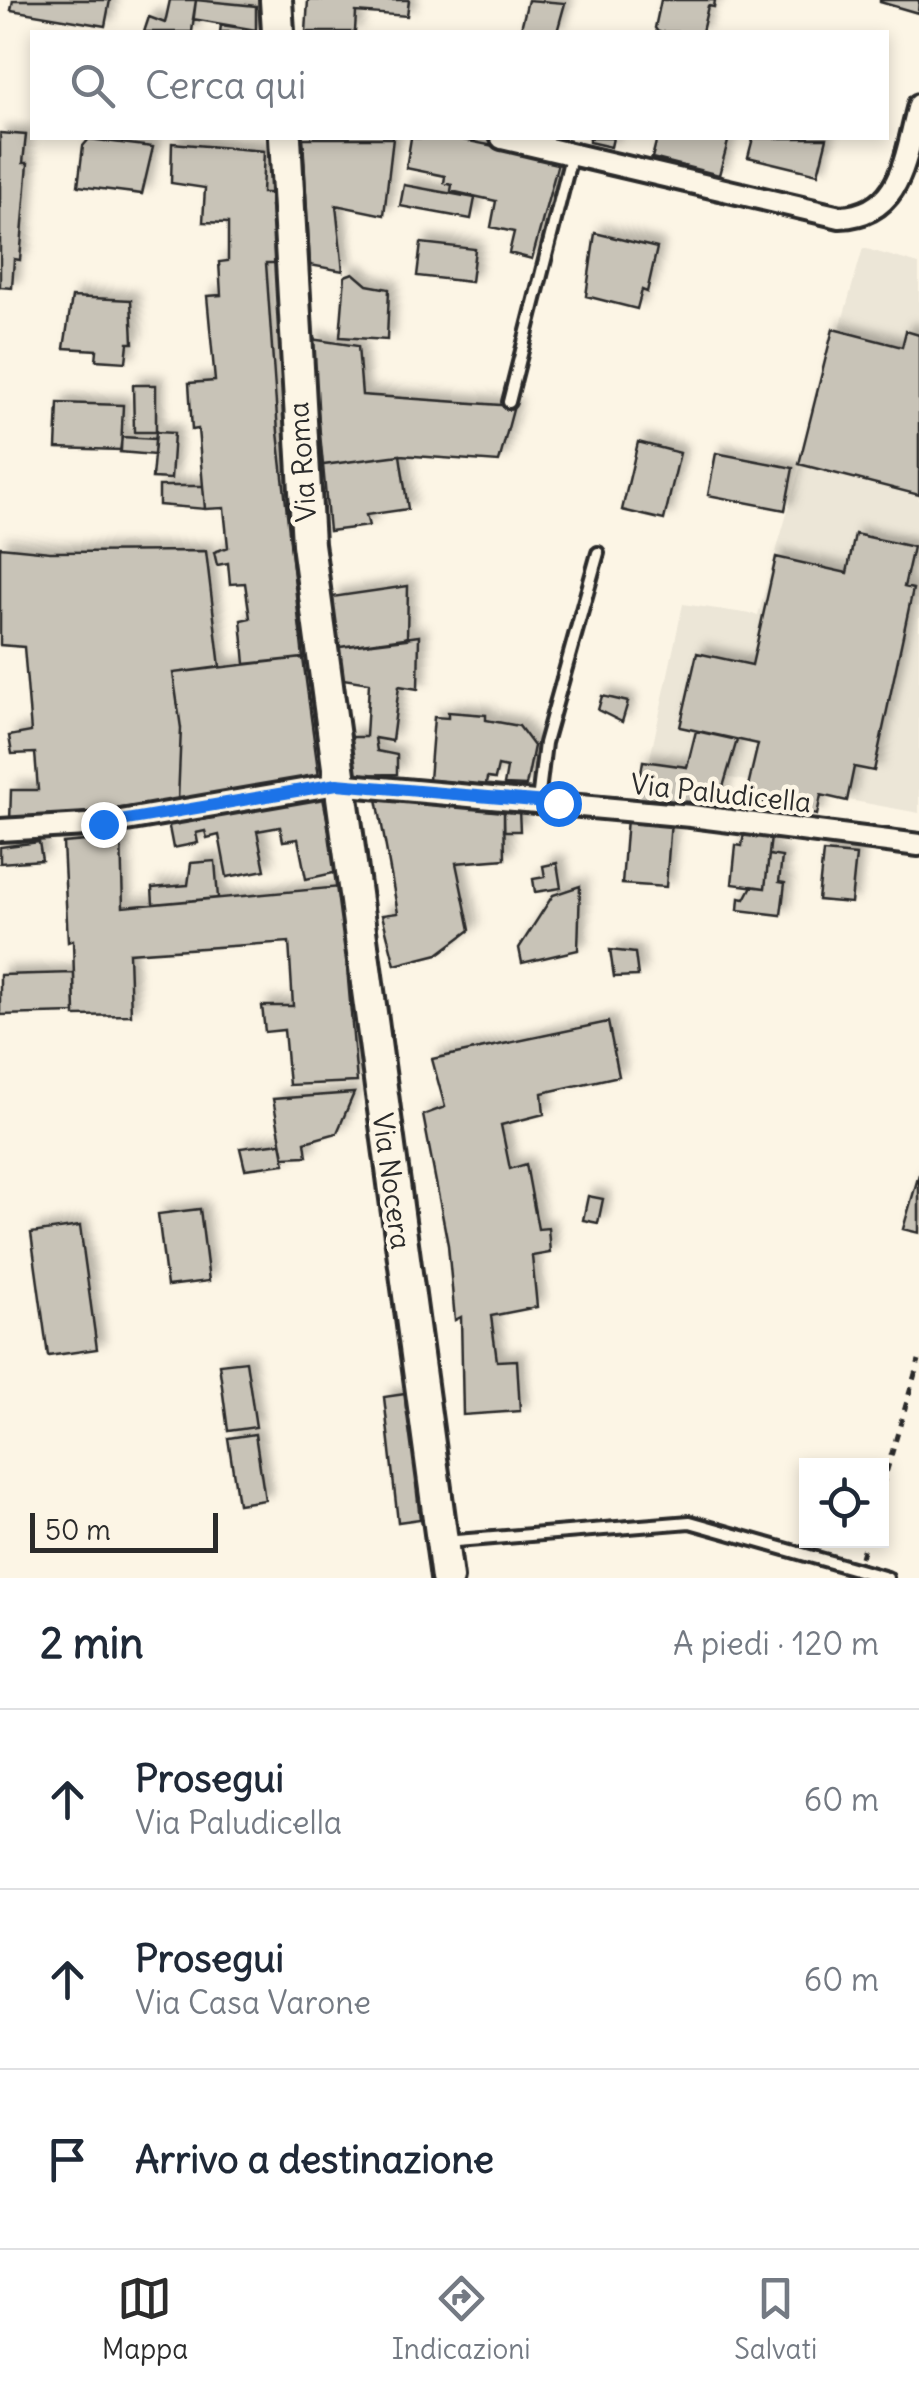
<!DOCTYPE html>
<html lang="it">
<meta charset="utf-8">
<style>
:root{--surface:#fff;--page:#f2f2f3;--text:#1f2937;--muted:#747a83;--line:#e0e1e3;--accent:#2b2b2b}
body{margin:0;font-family:Delius,sans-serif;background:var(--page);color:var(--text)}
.controls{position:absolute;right:30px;bottom:30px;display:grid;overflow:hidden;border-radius:0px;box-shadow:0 5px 15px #0003}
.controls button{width:90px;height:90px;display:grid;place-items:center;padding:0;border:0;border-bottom:2px solid var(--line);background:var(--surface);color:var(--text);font:50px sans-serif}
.scale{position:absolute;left:30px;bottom:25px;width:188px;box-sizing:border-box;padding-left:10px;border:5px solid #2b2b2b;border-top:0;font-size:28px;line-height:35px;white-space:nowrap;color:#2b2b2b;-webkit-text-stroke:8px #fcf5e5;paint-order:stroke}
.stop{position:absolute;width:30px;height:30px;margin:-22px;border:8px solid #1a73e8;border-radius:50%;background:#fff}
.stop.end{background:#1a73e8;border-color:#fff;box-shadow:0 2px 10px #0008}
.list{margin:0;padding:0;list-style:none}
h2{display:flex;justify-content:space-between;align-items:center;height:130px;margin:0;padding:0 40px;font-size:42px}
h2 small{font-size:32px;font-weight:400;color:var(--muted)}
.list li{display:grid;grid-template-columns:65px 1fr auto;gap:30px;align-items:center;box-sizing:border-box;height:180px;padding:0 40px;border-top:2px solid var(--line)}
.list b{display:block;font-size:38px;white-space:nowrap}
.list p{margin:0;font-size:32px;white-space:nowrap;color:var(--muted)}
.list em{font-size:32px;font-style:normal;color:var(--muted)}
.icon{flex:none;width:55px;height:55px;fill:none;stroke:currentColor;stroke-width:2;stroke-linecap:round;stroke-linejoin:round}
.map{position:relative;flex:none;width:919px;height:1578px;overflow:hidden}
.search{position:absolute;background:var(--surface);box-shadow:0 5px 15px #0003;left:30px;right:30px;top:30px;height:110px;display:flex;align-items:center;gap:25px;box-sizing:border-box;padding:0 35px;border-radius:0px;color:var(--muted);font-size:38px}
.sheet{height:670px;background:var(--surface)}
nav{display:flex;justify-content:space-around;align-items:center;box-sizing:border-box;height:140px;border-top:2px solid var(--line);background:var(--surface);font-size:28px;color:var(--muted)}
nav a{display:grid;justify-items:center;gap:5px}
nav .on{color:var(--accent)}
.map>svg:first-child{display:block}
.built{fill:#ece6d7}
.building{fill:#c8c3b7;stroke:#2b2b2b;stroke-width:2.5;filter:url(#shadow)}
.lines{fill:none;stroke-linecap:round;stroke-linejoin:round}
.service-casing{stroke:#2b2b2b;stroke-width:18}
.minor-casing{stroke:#2b2b2b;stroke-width:28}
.secondary-casing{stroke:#2b2b2b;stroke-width:38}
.path{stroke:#2b2b2b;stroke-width:5;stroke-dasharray:8 8;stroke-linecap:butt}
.service{stroke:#fcf5e5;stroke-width:10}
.minor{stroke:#fcf5e5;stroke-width:20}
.secondary{stroke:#fcf5e5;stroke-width:30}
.route{stroke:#1a73e8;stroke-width:12}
.labels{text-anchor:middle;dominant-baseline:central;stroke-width:9;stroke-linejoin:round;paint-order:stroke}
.street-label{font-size:28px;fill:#2b2b2b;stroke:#fcf5e5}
</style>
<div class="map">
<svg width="919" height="1578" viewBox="0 0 919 1578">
<defs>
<filter id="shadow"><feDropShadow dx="7" dy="-7" stdDeviation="5" flood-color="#0004"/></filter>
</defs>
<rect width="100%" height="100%" fill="#fcf5e5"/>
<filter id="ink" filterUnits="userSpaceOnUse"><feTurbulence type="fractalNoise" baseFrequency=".01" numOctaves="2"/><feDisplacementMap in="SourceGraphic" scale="20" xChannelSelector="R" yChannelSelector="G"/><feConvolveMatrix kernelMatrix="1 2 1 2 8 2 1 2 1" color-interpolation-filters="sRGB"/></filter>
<g filter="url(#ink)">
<path class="built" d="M863,248L919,264V813L649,763L683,604L758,615Z"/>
<path class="building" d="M13,0H110L105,26L11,10Z
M170,0H196L192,32H144L149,17L165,23Z
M196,0L256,6V30L193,19Z
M308,0H409L407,16L356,12L355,32H306Z
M528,0L565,3L557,32H520Z
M661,0H715L714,7L708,6L702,32H658L655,28Z
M919,0L918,13L880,2V0Z
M221,25L256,30V32H220Z
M0,133L26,135L23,163H28L20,260L14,259L12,288L0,287Z
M303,138H393L384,215L336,205L343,271L310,265Z
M411,138H454L559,159L532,259L509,253L514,232L491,227L496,201L451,191L452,185L444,183L445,176L406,168Z
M589,138H613L611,147L589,142Z
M657,138H729L719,175L652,158Z
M753,138H827L818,174L748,157Z
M89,139L153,147L142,194L78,186L83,146Z
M172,143L264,151L262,193H270L276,263H266L278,432L303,658L245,664L241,620L250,618L245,583L230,584L228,563L217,565L214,552L228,547L224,508L205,509L198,429L192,430L189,383L215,381L207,296L221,295L219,262L228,261V223L203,222L205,188L171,183Z
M404,185L475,198L471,219L400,206Z
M595,233L657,248L647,292L642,290L637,309L586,296Z
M421,243L475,249L471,282L417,276Z
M353,273L367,285L389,289L387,340L340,337L345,276Z
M72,297L131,300L133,343H128L126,362L96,360L97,350L64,348Z
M833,329L902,347L906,331L919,335V495L799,464Z
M311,339L358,346L362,395L514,406L499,462L400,455L323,465Z
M133,385H156V432H134Z
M58,403L123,405L121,450L56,448Z
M156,432L174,433L171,479L152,478Z
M122,437L155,439L154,455L120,452Z
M638,442L680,453L664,520L622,510Z
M716,453L793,468L785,510L708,495Z
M400,455L408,509L366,515L369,526L329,531L323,465Z
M159,486H203L205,509L159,505Z
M855,534L913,547L904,587L913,589L874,771L854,767L847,801L821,795L817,815L745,799L758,744L680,727L697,653L752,665L776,557L847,573Z
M0,547L50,552L206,551L220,667L173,673L181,728L178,801L10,822L11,790H38L35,753L12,754L9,736L31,732L24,647L0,645Z
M408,586L407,639L339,647L332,597Z
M419,636L418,689L399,686L392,741L375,738L377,751L397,755V774L353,775L346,737H366L369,683L343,679L339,647Z
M303,658L319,777L178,801L181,728L173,673Z
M602,696L628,702L622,722L598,710Z
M448,712L486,715V720L519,726L534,746L526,786L504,785L507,768L498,766L495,779L487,778L486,785L429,780L434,717L448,718Z
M696,731L737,740L718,804L637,798L643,761L687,767Z
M322,793L338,872L306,879L298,839L283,841L280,827L257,831L265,870L227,877L219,835L207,838L205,831L196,833L198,843L173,848L168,822Z
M377,799L504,811L505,859L456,863L470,930L438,954L395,965L382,915L398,913Z
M504,810H519L520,831H504Z
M627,818L671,821L666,887L622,884Z
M744,833L771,837L765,888L732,884L736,845L742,846Z
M121,838L123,907L340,887L357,1082L289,1085L284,1030L265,1032L262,1006H293L289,942L129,953L131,1015L75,1016L73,940L68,942L63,843Z
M39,842L42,860L0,863V847Z
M823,852L856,855L851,903L818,900Z
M769,855L782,857L779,882L785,883L781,915L738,910L739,898L745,899L752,886L765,888Z
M215,861L218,898L153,904L152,888L188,885L191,863Z
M557,863L561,888L535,892L533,879L545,877L543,866Z
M580,886L578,950L522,963L519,948L553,895Z
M610,950L635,953L638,976L614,977Z
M74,973L75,1013L0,1015V975Z
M608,1022L619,1076L542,1093L544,1114L501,1125L510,1169L526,1164L538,1229L548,1228L550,1253L532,1256L537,1307L491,1316L497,1361L517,1360L520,1411L463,1415L461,1317L455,1320L448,1245L423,1115L445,1107L432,1059Z
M354,1093L337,1133L305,1142L307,1156L284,1157L273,1099Z
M281,1143L285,1164L245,1169L240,1148Z
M919,1174V1233L903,1229Z
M588,1196L603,1199L598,1223L583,1220Z
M200,1209L209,1281L167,1286L158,1214Z
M80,1226L97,1349L48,1356L31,1233Z
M246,1361L256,1427L228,1431L219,1364Z
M405,1394L406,1409H413L421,1484H416L420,1519L398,1522L384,1397Z
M255,1434L265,1500L238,1504L228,1438Z"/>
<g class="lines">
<defs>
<path id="service" d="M509,402L572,153
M538,801L545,743L598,553
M444,1542L690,1522L887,1578"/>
<path id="minor" d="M502,138L840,217C903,215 905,155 919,105
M0,830L103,824L337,784L691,816L919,845"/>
<path id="secondary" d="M276,0L278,32
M285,138L308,544L447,1578"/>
</defs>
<use href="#service" class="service-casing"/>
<use href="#minor" class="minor-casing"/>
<use href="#secondary" class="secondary-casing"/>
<path class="path" d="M882,1487L919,1360
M861,1557L866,1540"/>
<use href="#service" class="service"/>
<use href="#minor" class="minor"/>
<use href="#secondary" class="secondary"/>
</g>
</g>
<g class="lines" filter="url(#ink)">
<path class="route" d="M103,824L337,784L558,803"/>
</g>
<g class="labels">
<g class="street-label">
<text transform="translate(302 462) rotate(-94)">Via Roma</text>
<text transform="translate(721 793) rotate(6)">Via Paludicella</text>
<text transform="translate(392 1181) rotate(82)">Via Nocera</text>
</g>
</g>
</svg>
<div class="controls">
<button><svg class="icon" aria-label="locate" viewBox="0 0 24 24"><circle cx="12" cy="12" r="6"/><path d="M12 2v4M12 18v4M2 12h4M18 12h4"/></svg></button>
</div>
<div class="scale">50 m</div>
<div class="stop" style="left:558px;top:803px"></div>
<div class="stop end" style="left:103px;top:824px"></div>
<div class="search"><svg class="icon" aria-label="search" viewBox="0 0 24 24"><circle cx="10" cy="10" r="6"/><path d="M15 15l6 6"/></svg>Cerca qui</div>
</div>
<section class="sheet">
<h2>2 min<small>A piedi · 120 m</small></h2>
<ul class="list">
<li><svg class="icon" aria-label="ahead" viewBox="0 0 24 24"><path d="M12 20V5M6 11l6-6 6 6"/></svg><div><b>Prosegui</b><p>Via Paludicella</p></div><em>60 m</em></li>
<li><svg class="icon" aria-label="ahead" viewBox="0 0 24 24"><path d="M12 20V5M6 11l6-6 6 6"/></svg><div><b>Prosegui</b><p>Via Casa Varone</p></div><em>60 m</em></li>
<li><svg class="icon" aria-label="arrive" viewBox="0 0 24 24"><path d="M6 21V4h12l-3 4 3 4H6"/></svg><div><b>Arrivo a destinazione</b></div></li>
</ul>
</section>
<nav>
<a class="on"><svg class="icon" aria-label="map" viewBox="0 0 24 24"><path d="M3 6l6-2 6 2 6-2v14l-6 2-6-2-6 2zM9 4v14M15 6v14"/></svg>Mappa</a>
<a><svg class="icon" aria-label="directions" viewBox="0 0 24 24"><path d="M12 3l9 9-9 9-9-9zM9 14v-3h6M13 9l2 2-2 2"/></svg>Indicazioni</a>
<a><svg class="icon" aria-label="saved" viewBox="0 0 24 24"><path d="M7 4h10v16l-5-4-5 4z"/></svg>Salvati</a>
</nav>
